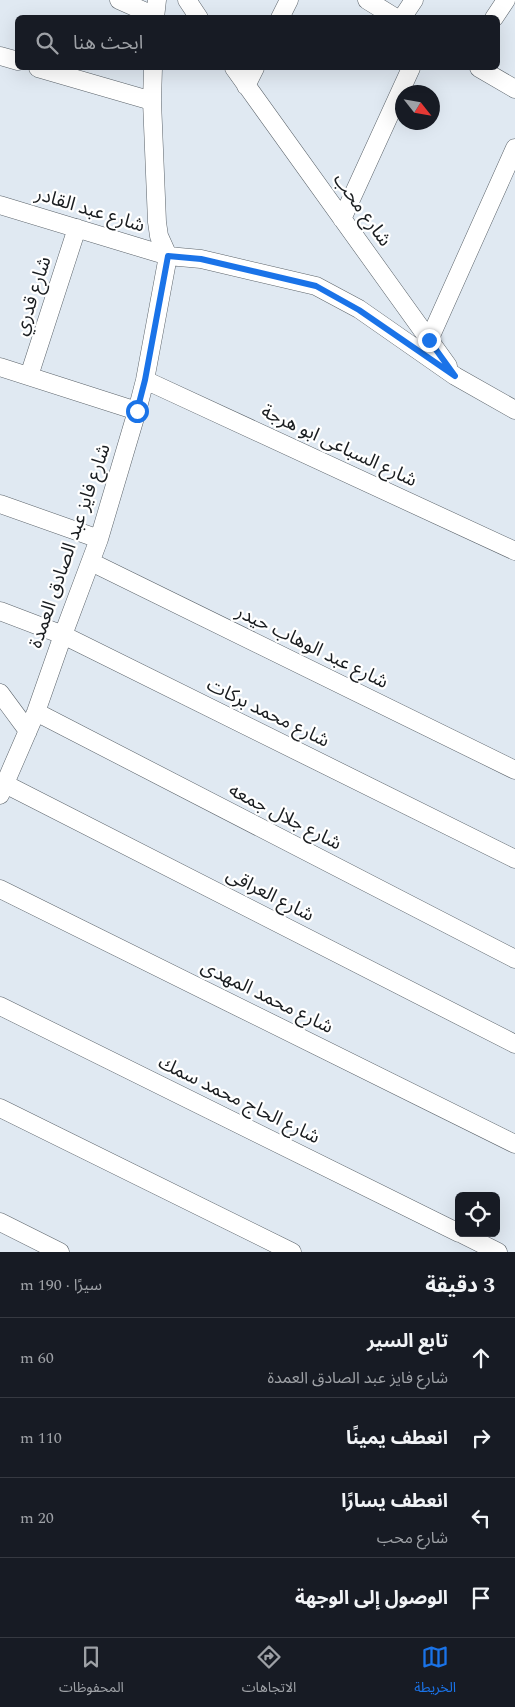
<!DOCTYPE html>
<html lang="ar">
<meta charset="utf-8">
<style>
:root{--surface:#171b24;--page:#20242c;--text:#f1f3f6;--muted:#9ea1a6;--line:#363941;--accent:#1a73e8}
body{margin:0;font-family:Spectral,"Noto Sans Arabic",serif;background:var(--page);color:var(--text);direction:rtl}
.controls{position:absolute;right:15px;bottom:15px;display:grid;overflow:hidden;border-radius:8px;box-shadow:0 5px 20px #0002}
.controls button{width:45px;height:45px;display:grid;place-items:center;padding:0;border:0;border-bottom:1px solid var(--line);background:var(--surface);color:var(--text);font:25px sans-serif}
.compass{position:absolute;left:395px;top:85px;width:45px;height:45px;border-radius:50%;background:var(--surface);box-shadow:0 5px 20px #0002;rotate:121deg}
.stop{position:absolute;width:15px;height:15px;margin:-11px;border:4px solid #1a73e8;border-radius:50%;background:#fff}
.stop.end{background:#1a73e8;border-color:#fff;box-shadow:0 1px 5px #0008}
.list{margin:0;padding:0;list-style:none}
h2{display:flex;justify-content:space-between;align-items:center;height:65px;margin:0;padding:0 20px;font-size:21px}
h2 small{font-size:16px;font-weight:400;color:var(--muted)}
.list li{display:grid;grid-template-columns:32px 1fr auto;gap:15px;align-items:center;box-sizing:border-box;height:80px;padding:0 20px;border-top:1px solid var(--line)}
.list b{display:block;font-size:19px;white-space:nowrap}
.list p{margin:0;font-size:16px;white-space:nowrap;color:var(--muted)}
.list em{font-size:16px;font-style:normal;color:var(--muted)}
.icon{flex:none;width:28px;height:28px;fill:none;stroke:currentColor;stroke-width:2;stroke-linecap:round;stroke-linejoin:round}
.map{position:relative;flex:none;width:515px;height:1252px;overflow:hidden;direction:ltr}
.search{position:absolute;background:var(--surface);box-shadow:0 5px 20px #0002;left:15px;right:15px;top:15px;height:55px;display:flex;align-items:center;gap:12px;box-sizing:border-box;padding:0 18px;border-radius:8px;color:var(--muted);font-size:19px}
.sheet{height:385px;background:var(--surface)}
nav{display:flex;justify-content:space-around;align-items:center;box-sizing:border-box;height:70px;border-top:1px solid var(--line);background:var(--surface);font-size:14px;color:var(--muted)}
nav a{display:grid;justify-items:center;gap:2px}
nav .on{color:var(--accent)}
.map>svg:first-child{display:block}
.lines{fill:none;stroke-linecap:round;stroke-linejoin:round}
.minor-casing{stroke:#5b636a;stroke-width:19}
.minor{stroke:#fff;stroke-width:18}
.route{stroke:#1a73e8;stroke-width:6}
.labels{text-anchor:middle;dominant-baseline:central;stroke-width:4.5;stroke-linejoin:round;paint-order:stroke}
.street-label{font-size:19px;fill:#1a1d20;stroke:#fff}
</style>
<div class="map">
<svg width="515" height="1252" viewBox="0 0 515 1252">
<rect width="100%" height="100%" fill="#e0e9f2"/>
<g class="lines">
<defs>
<path id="minor" d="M119,0L155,16
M187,0L199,18
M367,0L396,18
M155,18L157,0
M280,18L289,0
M402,18L414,0
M494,18L506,0
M0,56L18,61
M38,68L152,101
M234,68L448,366
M479,68L515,89
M246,86L255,68
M0,205L168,256L201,259L316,286L359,309L455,376L515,410
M342,219L411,68
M429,340L515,148
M0,367L137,411
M29,376L77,228
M145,380L515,551
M0,504L99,539
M91,562L515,770
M0,611L63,635L515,859
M0,693L28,731
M36,712L515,959
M5,784L515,1044
M0,795L36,712L63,635L99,539L137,411L145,380L168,256L159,236L157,222L152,101L153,68
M0,889L515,1144
M0,1006L459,1233
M0,1108L292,1252
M0,1222L60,1252
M460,1233L498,1252"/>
</defs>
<use href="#minor" class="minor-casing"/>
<use href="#minor" class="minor"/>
</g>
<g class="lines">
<path class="route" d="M137,411L145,380L168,256L201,259L316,286L359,310L455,376L429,340"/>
</g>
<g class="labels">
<g class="street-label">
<text transform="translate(90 210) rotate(17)">شارع عبد القادر</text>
<text transform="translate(362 210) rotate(54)">شارع محب</text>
<text transform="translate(33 296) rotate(-72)">شارع قدري</text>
<text transform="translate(339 446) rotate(25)">شارع السباعى ابو هرجة</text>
<text transform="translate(70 546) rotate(-71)">شارع فايز عبد الصادق العمدة</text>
<text transform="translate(312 647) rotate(26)">شارع عبد الوهاب حيدر</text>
<text transform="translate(268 713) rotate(26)">شارع محمد بركات</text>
<text transform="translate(285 817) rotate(27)">شارع جلال جمعه</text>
<text transform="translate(270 895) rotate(27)">شارع العراقى</text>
<text transform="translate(267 997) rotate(26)">شارع محمد المهدى</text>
<text transform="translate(239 1100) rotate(26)">شارع الحاج محمد سمك</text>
</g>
</g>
</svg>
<div class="controls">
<button><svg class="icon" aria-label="locate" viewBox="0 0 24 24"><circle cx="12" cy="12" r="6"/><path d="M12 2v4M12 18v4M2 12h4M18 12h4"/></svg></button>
</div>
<svg class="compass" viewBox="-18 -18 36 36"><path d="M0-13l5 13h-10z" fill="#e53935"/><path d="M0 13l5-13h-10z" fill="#9ea1a6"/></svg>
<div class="stop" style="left:137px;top:411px"></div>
<div class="stop end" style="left:429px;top:340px"></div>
<div class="search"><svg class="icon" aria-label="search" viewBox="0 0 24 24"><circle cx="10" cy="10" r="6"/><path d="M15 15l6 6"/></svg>ابحث هنا</div>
</div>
<section class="sheet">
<h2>3 دقيقة<small>سيرًا · 190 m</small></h2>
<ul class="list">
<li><svg class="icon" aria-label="ahead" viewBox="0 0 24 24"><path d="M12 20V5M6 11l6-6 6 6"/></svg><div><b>تابع السير</b><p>شارع فايز عبد الصادق العمدة</p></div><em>60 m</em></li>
<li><svg class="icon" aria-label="right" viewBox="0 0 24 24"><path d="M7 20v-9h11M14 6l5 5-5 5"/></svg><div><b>انعطف يمينًا</b></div><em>110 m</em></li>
<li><svg class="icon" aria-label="left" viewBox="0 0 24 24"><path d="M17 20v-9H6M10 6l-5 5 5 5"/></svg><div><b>انعطف يسارًا</b><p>شارع محب</p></div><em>20 m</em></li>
<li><svg class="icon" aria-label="arrive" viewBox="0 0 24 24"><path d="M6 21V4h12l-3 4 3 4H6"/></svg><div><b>الوصول إلى الوجهة</b></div></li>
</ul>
</section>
<nav>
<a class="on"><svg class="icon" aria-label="map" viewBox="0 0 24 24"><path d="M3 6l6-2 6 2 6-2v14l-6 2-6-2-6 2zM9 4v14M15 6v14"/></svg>الخريطة</a>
<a><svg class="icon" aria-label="directions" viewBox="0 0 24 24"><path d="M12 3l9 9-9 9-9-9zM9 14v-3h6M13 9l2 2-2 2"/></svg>الاتجاهات</a>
<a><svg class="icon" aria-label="saved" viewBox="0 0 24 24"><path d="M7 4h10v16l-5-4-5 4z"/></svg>المحفوظات</a>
</nav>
